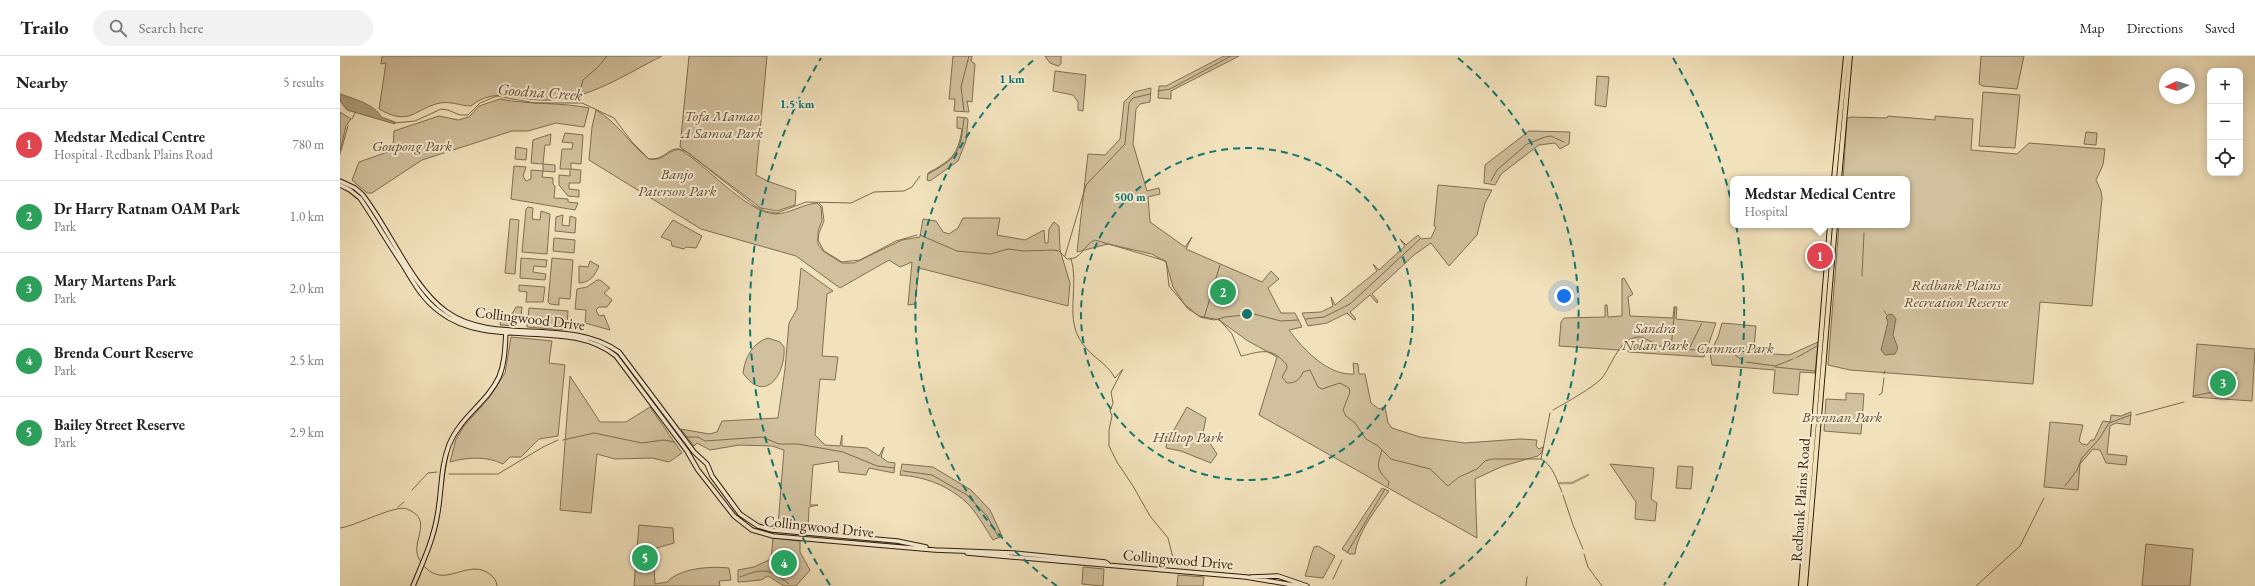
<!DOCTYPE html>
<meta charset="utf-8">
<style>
:root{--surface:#fff;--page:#f2f2f2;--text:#222;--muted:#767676;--line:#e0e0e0;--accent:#2563eb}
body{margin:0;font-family:"EB Garamond",serif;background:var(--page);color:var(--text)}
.controls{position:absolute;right:12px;top:12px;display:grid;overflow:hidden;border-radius:8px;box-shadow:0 2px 10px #0003}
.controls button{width:36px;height:36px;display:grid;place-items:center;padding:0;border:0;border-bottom:1px solid var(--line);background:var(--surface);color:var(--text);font:20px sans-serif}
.compass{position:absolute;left:1819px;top:12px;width:36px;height:36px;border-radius:50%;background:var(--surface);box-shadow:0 2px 10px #0003;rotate:266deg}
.you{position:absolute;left:1224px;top:240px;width:14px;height:14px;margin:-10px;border:3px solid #fff;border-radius:50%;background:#1a73e8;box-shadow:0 0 0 6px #1a73e833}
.badge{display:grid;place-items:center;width:26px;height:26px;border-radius:50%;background:var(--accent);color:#fff;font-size:13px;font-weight:700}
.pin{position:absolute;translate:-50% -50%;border:2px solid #fff;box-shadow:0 1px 4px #0006}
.popup{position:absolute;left:1390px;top:120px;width:180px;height:52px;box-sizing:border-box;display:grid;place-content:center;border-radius:8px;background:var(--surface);filter:drop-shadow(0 1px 3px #0005);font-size:13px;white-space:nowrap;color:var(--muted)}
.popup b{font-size:15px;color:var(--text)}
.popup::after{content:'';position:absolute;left:50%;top:100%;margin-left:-8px;border:8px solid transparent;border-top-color:var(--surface)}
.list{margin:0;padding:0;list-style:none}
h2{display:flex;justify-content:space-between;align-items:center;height:52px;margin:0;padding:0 16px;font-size:17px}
h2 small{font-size:13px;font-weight:400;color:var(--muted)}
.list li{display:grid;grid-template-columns:26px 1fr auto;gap:12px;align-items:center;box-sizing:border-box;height:72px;padding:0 16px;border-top:1px solid var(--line)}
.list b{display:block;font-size:15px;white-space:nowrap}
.list p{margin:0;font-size:13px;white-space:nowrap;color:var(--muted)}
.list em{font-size:13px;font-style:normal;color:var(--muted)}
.icon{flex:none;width:22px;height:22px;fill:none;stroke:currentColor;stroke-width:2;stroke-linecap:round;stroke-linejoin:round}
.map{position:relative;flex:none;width:1915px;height:530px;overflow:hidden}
header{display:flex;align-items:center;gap:24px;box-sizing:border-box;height:56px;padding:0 20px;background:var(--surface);border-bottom:1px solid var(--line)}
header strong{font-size:19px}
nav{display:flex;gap:22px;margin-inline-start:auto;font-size:14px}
.search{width:280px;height:36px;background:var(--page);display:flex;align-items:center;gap:10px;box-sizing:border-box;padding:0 14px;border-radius:22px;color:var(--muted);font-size:15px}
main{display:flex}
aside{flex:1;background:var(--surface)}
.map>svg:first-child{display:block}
.green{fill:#d1c09d;stroke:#806e52}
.water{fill:#af9f7e;stroke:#7b6b4e}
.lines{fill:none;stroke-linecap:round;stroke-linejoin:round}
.stream{stroke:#7b6b4e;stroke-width:1}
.canal{stroke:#af9f7e;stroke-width:2.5}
.secondary-casing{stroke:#2e1c06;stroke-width:5.5}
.primary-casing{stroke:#2e1c06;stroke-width:6}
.secondary{stroke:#f7ecd3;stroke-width:3.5}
.primary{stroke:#f2e2bc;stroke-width:4}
.ring{fill:none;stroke:#0f766e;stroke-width:2;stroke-dasharray:7 5}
.labels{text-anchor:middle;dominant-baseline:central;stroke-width:4;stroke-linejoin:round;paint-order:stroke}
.park-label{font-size:15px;font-style:italic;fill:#5f4d33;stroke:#f7ecd3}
.street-label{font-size:15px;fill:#2e1c06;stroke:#f7ecd3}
.water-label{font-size:16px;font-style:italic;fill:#625036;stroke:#f7ecd3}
.centre{fill:#0f766e;stroke:#f7ecd3;stroke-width:2}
.ring-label{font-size:12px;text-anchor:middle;font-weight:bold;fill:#0f766e;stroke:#f7ecd3;stroke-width:4;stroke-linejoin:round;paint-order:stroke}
</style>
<header>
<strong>Trailo</strong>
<div class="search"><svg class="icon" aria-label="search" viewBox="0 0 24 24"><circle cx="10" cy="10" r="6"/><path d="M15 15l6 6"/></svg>Search here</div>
<nav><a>Map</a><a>Directions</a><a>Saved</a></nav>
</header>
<main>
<aside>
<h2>Nearby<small>5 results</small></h2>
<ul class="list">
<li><span class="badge" style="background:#e0444e">1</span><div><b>Medstar Medical Centre</b><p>Hospital · Redbank Plains Road</p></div><em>780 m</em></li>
<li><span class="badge" style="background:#2e9e5b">2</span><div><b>Dr Harry Ratnam OAM Park</b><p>Park</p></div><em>1.0 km</em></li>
<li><span class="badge" style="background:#2e9e5b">3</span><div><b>Mary Martens Park</b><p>Park</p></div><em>2.0 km</em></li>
<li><span class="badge" style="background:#2e9e5b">4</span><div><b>Brenda Court Reserve</b><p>Park</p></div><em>2.5 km</em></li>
<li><span class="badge" style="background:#2e9e5b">5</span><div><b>Bailey Street Reserve</b><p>Park</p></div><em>2.9 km</em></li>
</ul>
</aside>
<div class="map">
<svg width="1915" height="530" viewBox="0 0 1915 530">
<rect width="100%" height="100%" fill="#f2e2bc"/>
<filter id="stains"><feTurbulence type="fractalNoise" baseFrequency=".005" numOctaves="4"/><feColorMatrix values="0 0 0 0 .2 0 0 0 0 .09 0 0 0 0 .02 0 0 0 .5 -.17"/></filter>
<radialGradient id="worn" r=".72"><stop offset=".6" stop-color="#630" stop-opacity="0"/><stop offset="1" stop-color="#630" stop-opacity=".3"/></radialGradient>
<path class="green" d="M42,0H322C286,18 250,43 210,44C179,46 157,29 131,50C121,50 111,45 100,47C73,53 71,71 39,53L46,7L41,8Z
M349,0H427L416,119L427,125L456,135L455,149L437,155L421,152L340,91Z
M613,0H632L631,5L635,8L632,46L627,45L629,56L614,55L615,43H609Z
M705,0H721V8L718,10L710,7Z
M884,0H899L831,35V43L818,42L819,30H826Z
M1641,0H1684L1677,33L1643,30L1639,28Z
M715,15L746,19L743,55L738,54V46L733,39L713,35Z
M1257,20L1269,21L1266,51L1255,49Z
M811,32L810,46L800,48L796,53L793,88L807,135L819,132L820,138L808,141L810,166L845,191L852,181L846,193L922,226L931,215L939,223L928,232L941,257H955L962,271L949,274C963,293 988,320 1014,318L1013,307L1018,308L1019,318H1025L1031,347L1039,353L1045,351L1048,367L1052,372L1080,381L1125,387L1180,383L1197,384L1196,390L1199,393L1203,391L1202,396L1198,400L1163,410L1135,423L1137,482L919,359L937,301L908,285L879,264L859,260L847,252L833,231L826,206L812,198L768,188L737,196L748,98L765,99L780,83L784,46L794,36Z
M1643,36L1680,39L1675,92L1639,90Z
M160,43C190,49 220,46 249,52L244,71L216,67L188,75H172L82,104L32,137H27L12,124L19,106L53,94L54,75L99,60L118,64L129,61L139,50Z
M256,54C278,67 289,87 309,103C324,105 325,96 339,93C367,109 405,156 435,158C449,158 463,148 477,147L481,151L482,165L478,175V188L483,195L502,207H514L562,184L580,181L583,163L596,165L603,176L609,178L618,172L623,162H660L657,179L685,184L704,174L705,187H708L709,173L714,166L719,170L720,194L730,227L728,250L579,212L575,248L568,249L572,206L560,211L549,204L500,232L456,200L361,173L249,104L252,71Z
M0,56L11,63L6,70L0,95Z
M1548,60L1595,64V60L1633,63L1631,94L1677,98L1689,87L1765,93L1763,109L1756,124L1761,135L1762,142L1752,250L1700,246L1693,328L1510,314L1488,309L1499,169H1567V123H1503L1507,62L1511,61L1547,62Z
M617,61L627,62L628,64L626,85L618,105L590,125L587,124L588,117C610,105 618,100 622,73L617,72Z
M1189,75L1230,76L1229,88L1220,93L1215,87L1199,89L1161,118L1155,129L1144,127L1145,109Z
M1746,76L1757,77L1756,89L1744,88Z
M225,77L243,79L241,108L231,107V113L241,114L240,127H229V133L239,134V141L228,140L219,129V119L230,120V113H220L222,93H232L233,87L222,86Z
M211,78L210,89H205L203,108L215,109V116L203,115L202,121L213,122V128L215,130L214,142L228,143V146L238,147L235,154L171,143L174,110L186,111L183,120L186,125L191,123V114L203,115V108L191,107L193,84Z
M176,91L187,93L186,104L175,103Z
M1098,129L1152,134L1145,147L1137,179L1109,210L1091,187L1074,199L1032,238L1038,245L1037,247L1030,239L1010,256L1016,263L1014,264L1007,257L987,267L968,270L962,257L981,256L993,250L991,241L995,249L1037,215L1033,208L1039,214L1065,190L1060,183L1066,189L1078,179L1081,183L1091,182L1096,171L1094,170Z
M188,151L193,152L192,163L200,164L201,155L210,158L207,198L182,196L186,153Z
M223,159L222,169L229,170L230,160L236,162L235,177L215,175L216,161Z
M170,163L179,164L175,218L165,217Z
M333,164L362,180L356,192L346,191L344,193L332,190L331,185L321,181Z
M214,182L235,184L234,197L213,195Z
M181,202L207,204L206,211L194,210L193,216L206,218L205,224L180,222Z
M212,202L233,204L230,243L219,242V249L210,248L208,246Z
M250,205L259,210C255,219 250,227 239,227V210L248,211Z
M461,212L493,235L487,238L482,300L498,301L495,324L480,323L475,379L485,389L500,390L502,379V390L527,392L539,400L544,391L541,401L548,406L555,407L554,417L529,412L526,419L499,416L498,405L473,409L470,449H478L469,451L468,474L438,469L444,394L432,390L399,389L370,394L357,387L354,390L341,373L369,378L377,376L382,365L438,362L445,313L449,267L457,253Z
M1284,222L1293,238L1288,241L1290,260L1333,262L1334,251H1337L1336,263L1376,267L1364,301L1289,296L1283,292L1280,294L1219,290L1221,266L1224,262L1265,261V249H1267L1268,261L1282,260V223Z
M257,224H260L270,232L264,237L272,244L267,251H259L256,254L259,260L264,259L270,274L245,267L246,254L235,253L237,233L247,231Z
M179,229L205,231L203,246H186L187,236L179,235Z
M176,251H182L181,261L175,260L174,270L160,269L161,259L171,260Z
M189,252L228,255L227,272L223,274L187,271Z
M1382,267L1416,270L1414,292L1416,297L1449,299L1478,286L1475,317L1460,316L1458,339L1433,337L1435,314L1372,309L1370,297L1378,281Z
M171,281L212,285L209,307L225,309L218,380L199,383L181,401H170L163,408C147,400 127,401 110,406L116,383L124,370L149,342L165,317Z
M428,282L440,286L444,291C446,318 425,349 403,317C405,302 412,287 428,282Z
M1857,288L1915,293L1912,345L1853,341Z
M230,320L260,366H286L310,351L342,397L329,406L312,402L275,403L257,398L251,457L220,454Z
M1506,337L1524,338L1521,378L1484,375L1486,343L1506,344Z
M847,351L866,362L863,377L877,398L871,407L841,395L826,392L827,386Z
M1791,356L1790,369L1776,367L1770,370L1767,398L1787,400L1786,409L1766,407L1760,394L1753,393L1740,408L1738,434L1704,431L1710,366L1743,369L1739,385L1742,388L1747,389L1751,384H1754L1763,365L1770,366L1771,359L1781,360Z
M562,408L593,411L631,434L650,454L662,480L653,484C645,472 636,455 626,446C607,429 585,421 560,419Z
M1270,408L1314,412L1311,443L1317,447L1315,465L1295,463L1296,446Z
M1338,410L1353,411L1351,433L1336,432Z
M1042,432L1049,435C1037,452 1017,477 1015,498H1010L1002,493Z
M299,469L333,472L334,487L313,493L315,528L327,526C340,512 370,510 389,512L391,524L379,525L380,530H294Z
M433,482L460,485V496L470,514L456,530H444L428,520L421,524L398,526V514L414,511L431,503Z
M1806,488L1853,493L1850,530H1802Z
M978,490L995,500L983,522L965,520C969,510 970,500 974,491Z
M743,511L764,513L763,530L742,528Z
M838,519L864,521L863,530H837Z"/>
<path class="water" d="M0,38C12,42 36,49 41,61L55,66V68L7,54L0,45Z
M1549,258L1553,259L1556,263L1553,279L1558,292L1555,298L1545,299L1541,294L1548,266L1546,261Z"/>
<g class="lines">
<path class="stream" d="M818,35L830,33L891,0
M237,46L243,24L258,11L267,0
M624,55L621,31L629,0
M12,63L15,57
M54,67L75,65L101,53L108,54L120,59H128L140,47L157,40L195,47H242L274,62L292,86L309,103C330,104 327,86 347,96L415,150L425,155L437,157L466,146L511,147L534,136L564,135L572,131L580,120
M0,98L8,70
M588,118C619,101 620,97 624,62
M1151,125L1157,114L1187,88L1205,81L1211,80L1224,86
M479,147L482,150L484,165L479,177L478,184L484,195L502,206L520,204L556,185L577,179
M580,179L617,195L650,198L668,193L684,195L713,194L719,195L727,203C742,204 743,189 755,184L826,205L829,230L845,249L860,261L874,264L885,261L914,258L941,265L958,264
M725,200L746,129L785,88L789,47L793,42L810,38
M731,203C739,228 726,259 739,282C748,300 766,305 775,322L783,313L771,336L773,347L770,355L772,360L769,374V390L777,406L793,430L810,460L828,482L833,502
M1522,220L1524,177
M1544,255L1547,259
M864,262L880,209
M879,263L892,278L901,300C916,297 928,291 940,302C944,306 947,307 947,312L942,321L947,327C955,327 960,324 963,316L970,314L978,331L982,333L1000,327L1009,332L1010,336L1003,354L1006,360L1015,367L1026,383L1038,390L1051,403L1090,413L1108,430L1119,421L1137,413L1145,405L1152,403H1201C1213,409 1217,425 1222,436
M966,263L984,261L1010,248L1080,183
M1331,292L1335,251
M1349,293L1362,267
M1371,294L1390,295L1403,305
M1456,302L1477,290
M1406,306L1435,310L1453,303
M1435,311L1475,315
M1544,318L1545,315
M1539,339L1542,337L1544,322
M1853,340C1877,335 1881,337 1897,316
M1213,354C1225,347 1253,332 1262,322C1272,309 1280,280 1300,281C1307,282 1315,289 1323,291C1337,295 1351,293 1365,294
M1796,359L1844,346
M346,381H358L365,385L422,381L439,388H458L503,396L537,410L554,412
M223,384L254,377L302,387L324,384L335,386
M1042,394C1036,412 1037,413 1049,426L1048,430
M1201,403L1210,357
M563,415L592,419L627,439L647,460L659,482
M109,418H158L203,391L218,384
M1725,430L1737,414L1742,402L1759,383L1769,367L1791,359
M72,434L88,417L97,416
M1223,439L1233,469L1243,493
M58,451L64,446
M0,472C16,470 56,448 67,453C97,465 66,488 81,506
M1007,497L1045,433
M1244,498L1248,511L1262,530
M83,509C100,529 115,514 135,513C144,513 157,520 157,530
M400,521C423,512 430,512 449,528
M993,523L1002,504
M1186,530L1187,521
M1636,530L1680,490L1704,442"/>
<path class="canal" d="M1220,427H1232L1248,419"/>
<defs>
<path id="secondary" d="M0,125L15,132L22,138C49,172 72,232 107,256C154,290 229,260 279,296L354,396L367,408L372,420L400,458L418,470L432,474L557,485L586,491
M0,129L10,134L20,142C35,164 48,187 63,209C73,226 83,244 100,256C151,295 228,261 276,300L347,395L358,414L394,460L412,474L433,480L595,494L673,497L765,506L768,508
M627,497L906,521L959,530
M911,521L938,520L967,530
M73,530C82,508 93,485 97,461C102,437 100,412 109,389C120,361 147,347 159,321C165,307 165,291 166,276"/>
<path id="primary" d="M1494,123L1506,0
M1499,123L1510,0
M1461,530L1490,169
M1465,530L1495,169"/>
</defs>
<use href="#secondary" class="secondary-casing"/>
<use href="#primary" class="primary-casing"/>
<use href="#secondary" class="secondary"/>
<use href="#primary" class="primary"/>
</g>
<g class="ring">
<circle cx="907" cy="258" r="166"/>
<path d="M717 530A332 332 0 0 1 696 2M1118 2A332 332 0 0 1 1097 530"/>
<path d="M490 529A497 497 0 0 1 481 2M1333 2A497 497 0 0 1 1324 529"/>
</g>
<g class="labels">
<g class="park-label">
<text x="382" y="59">Tofa Mamao<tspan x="382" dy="17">A Samoa Park</tspan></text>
<text x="72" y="89">Goupong Park</text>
<text x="337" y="117">Banjo<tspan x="337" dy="17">Paterson Park</tspan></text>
<text x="1616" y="228">Redbank Plains<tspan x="1616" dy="17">Recreation Reserve</tspan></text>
<text x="1315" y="271">Sandra<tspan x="1315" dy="17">Nolan Park</tspan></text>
<text x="1395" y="291">Cumner Park</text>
<text x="1502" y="360">Brennan Park</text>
<text x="848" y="380">Hilltop Park</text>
</g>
<g class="street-label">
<text transform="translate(190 262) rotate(7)">Collingwood Drive</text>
<text transform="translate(1460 444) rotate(-86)">Redbank Plains Road</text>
<text transform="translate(479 470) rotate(6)">Collingwood Drive</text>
<text transform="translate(838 503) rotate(5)">Collingwood Drive</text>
</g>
<g class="water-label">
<text transform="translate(200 36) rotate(4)">Goodna Creek</text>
</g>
</g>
<circle cx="907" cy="258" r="6" class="centre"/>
<g class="ring-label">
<text x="672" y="27">1 km</text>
<text x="457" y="52">1.5 km</text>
<text x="790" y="145">500 m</text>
</g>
<rect width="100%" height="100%" filter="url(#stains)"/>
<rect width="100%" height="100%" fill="url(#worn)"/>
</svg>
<div class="controls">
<button>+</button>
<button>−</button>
<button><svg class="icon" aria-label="locate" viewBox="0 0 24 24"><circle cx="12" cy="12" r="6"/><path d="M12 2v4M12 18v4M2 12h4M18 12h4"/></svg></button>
</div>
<svg class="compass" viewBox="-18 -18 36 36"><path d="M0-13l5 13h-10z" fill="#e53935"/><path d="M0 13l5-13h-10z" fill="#767676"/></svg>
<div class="you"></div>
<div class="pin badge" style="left:1480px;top:200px;background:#e0444e">1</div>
<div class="popup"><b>Medstar Medical Centre</b>Hospital</div>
<div class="pin badge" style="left:883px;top:236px;background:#2e9e5b">2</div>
<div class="pin badge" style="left:1883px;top:327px;background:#2e9e5b">3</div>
<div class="pin badge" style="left:444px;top:507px;background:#2e9e5b">4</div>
<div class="pin badge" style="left:305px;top:502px;background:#2e9e5b">5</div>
</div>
</main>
